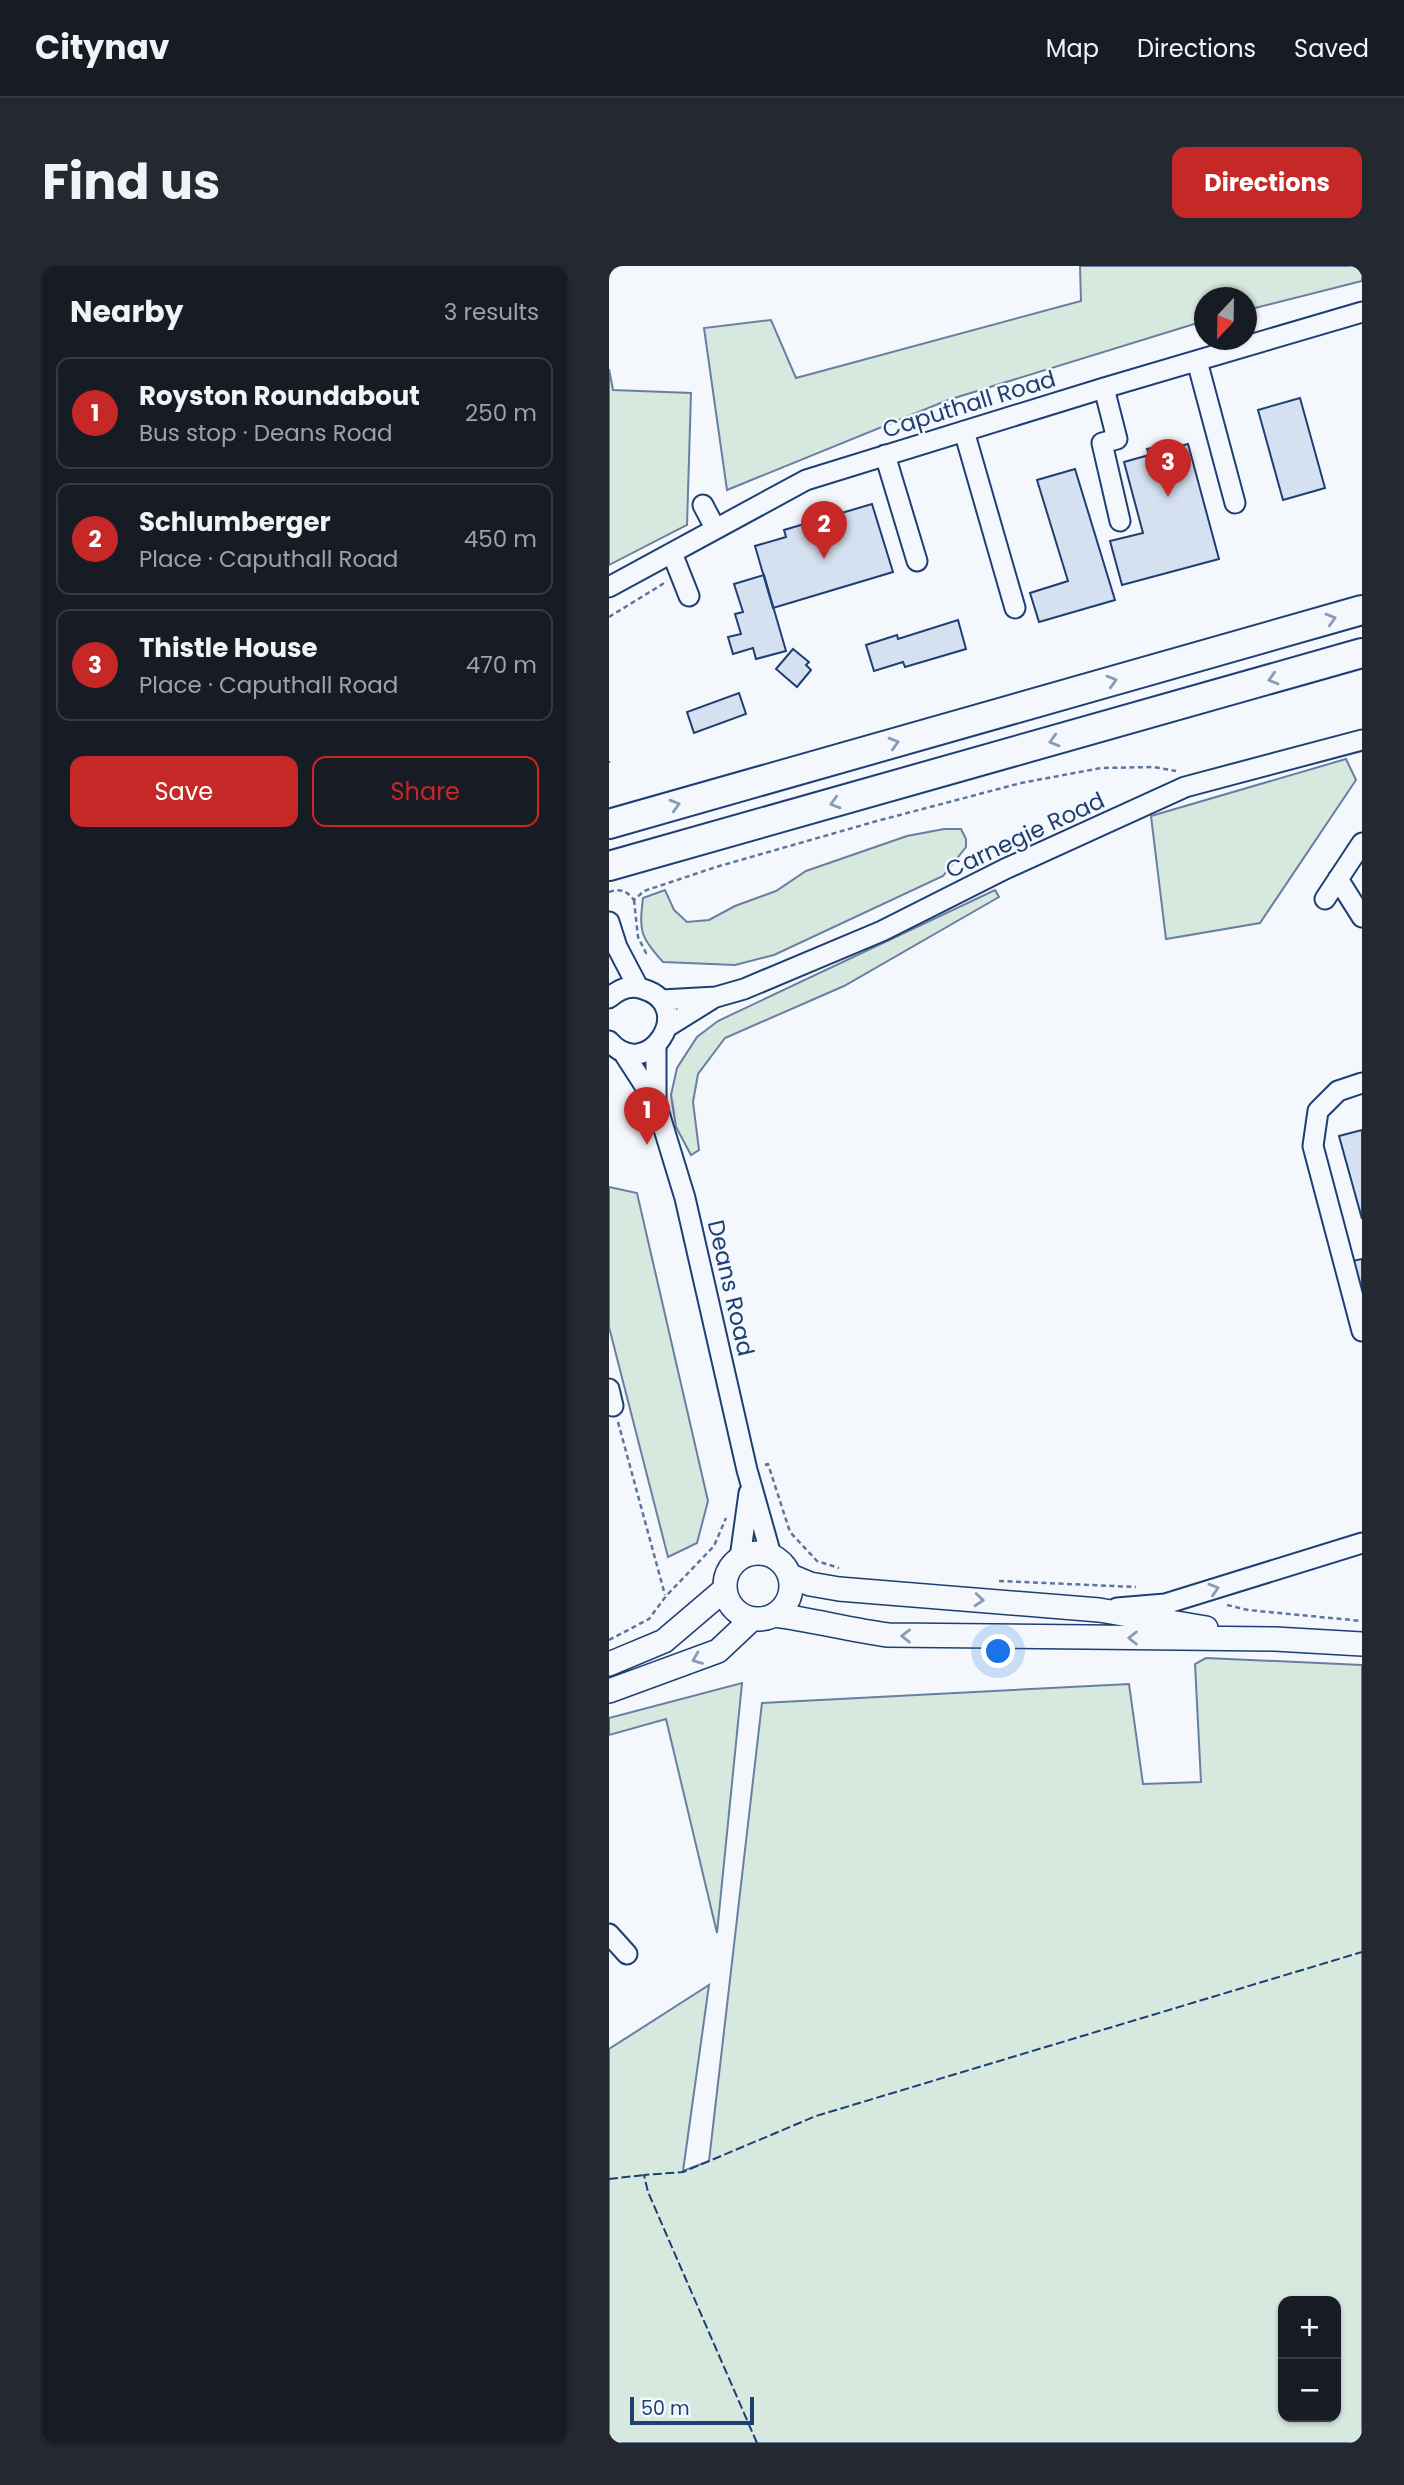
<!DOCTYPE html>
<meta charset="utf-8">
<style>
:root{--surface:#171b24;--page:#242831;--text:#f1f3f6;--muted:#9ea1a6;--line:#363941;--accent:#c62828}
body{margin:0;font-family:Poppins,sans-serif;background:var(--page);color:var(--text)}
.controls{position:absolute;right:21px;bottom:21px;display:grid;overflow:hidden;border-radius:14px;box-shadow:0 2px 5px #0004}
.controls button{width:63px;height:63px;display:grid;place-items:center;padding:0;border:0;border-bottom:2px solid var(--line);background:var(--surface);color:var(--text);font:35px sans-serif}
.compass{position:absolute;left:585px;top:21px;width:63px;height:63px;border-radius:50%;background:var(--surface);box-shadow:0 2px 5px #0004;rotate:202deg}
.scale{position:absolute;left:21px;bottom:18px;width:124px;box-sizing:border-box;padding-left:7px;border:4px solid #1d3f73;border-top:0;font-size:19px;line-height:24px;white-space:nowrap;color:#1d3f73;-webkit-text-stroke:5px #f4f7fb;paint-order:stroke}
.you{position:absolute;left:390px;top:1386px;width:24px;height:24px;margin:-18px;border:5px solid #fff;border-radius:50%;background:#1a73e8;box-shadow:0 0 0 10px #1a73e833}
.badge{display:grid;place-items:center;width:46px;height:46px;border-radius:50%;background:var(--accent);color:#fff;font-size:23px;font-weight:700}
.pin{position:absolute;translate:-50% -58px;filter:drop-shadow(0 2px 4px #0008)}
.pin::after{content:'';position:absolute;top:37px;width:24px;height:21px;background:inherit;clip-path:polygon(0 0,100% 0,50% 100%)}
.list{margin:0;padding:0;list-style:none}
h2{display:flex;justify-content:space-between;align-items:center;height:91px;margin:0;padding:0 28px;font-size:30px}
h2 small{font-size:23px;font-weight:400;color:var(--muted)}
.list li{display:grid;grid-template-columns:46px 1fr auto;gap:21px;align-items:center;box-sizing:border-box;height:112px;margin:0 14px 14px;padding:0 14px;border:2px solid var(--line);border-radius:14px}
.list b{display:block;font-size:26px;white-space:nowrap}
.list p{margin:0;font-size:23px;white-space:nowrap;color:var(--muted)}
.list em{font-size:23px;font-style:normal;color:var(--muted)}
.actions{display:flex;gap:14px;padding:21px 28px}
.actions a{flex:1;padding:16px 0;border:2px solid var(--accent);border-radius:14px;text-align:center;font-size:24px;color:var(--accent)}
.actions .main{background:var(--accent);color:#fff}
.map{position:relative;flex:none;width:753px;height:2177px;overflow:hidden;border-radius:14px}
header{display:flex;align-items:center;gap:42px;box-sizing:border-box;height:98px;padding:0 35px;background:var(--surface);border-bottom:2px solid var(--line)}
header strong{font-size:33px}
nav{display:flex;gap:38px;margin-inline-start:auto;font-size:24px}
.intro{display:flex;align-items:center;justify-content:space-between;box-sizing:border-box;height:168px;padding:0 42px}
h1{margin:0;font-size:49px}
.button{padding:18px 32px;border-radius:14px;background:var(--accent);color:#fff;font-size:24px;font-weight:700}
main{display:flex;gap:42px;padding:0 42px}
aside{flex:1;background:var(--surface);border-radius:14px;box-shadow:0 2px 5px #0004}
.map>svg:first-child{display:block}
.green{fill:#d7e8df;stroke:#687fa3;stroke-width:2;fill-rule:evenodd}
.building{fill:#d5e0f0;stroke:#1d3f73;stroke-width:2}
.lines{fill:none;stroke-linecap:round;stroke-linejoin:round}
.minor-casing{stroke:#1d3f73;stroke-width:23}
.major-casing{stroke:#1d3f73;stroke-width:26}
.highway-casing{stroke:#1d3f73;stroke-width:32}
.path{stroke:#5e769c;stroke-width:2.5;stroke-dasharray:5 3.5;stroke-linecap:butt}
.minor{stroke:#f4f7fb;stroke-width:19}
.major{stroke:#f4f7fb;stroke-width:23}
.highway{stroke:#f4f7fb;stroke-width:28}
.fence{stroke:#1d3f73;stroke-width:2;stroke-dasharray:9 3.5;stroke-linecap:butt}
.oneway{stroke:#889bb7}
.labels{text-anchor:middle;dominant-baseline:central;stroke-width:5;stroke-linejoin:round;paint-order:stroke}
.street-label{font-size:23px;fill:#1d3f73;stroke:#f4f7fb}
</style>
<header>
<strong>Citynav</strong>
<nav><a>Map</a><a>Directions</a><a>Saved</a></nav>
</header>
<div class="intro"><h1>Find us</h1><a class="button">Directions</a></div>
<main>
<aside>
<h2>Nearby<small>3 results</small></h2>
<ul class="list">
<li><span class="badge">1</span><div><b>Royston Roundabout</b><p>Bus stop · Deans Road</p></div><em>250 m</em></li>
<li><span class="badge">2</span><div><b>Schlumberger</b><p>Place · Caputhall Road</p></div><em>450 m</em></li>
<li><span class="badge">3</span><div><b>Thistle House</b><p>Place · Caputhall Road</p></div><em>470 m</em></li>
</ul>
<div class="actions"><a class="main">Save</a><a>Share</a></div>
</aside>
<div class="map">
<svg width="753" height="2177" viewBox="0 0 753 2177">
<rect width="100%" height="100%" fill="#f4f7fb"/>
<path class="green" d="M471,0H753V15L638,44V32H596L595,55L339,134L118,224L95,62L162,54L187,112L472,35Z
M0,103L4,124L82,127L78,259L0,299Z
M737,493L747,514L651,657L557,673L542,550Z
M335,563H352L357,573V581L334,610L165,689L126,699L54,696C31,671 30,665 34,632L56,624L65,644L78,656L100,654L126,640L167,625L197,605L298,570Z
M386,624L390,631L235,720L116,772L89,808L84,836L90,884L82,889L67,861L62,829L68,802L88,771L109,755Z
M0,921L28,927L99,1235L88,1277L59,1291L0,1061Z
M597,1392L753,1399V2177H0V1783L100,1719L74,1905L100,1895L153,1437L520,1418L534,1518L592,1516L586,1398ZM674,2035H727V2151H674Z
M133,1417L108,1667L57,1453L0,1469V1452Z"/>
<path class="building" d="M691,132L716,222L674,234L649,144Z
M579,178L610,293L513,319L501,275L534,267L515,196L540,189L538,183L551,180L552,185Z
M466,203L506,334L430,356L421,327L459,315L428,214Z
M263,238L284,306L164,342L146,280L177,271L175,264Z
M155,309L177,385L147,393L144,382L124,388L119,371L132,368L126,348L134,346L125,318Z
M349,354L357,383L296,401L294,396L265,405L257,379L288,369L289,373Z
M184,383L200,396L197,399L202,404L188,421L167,403Z
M130,427L137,448L85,467L78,446Z
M753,864V953L730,870Z
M753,993V1032L743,995Z"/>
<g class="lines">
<defs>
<path id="minor" d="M588,95L626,237
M495,122L508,173L493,177L511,255
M355,165L406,342
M276,189L308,295
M94,239L106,262
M63,287L80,330
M0,321L197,214L495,122L753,46
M729,613L753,651
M716,633L753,577
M0,656L8,681L29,721
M0,732C10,723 21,718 34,723C90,740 38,819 0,775
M53,734L107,731L135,723L273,665L396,603L576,521L753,474
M58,761L103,733
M47,780V837
M14,786L47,837L76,932L138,1204L162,1289
M753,817L729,825L709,845L704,880L753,1065
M0,1123L4,1140
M131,1292L140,1227
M508,1342L556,1338L753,1277
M0,1668L18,1688"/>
<path id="major" d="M116 1320a33 33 0 1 1 66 0a33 33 0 1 1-66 0Z
M182,1310L201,1318L230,1323L490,1344L597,1362
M166,1349C204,1354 241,1364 279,1369L666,1373L753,1378
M0,1398L55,1375L116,1323
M0,1425L109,1385L143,1353"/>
<path id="highway" d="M0,558L753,344
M0,600L753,387"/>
</defs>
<use href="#minor" class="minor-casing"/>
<use href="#major" class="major-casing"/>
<use href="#highway" class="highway-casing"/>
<path class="path" d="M0,351L57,316
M0,495V497
M0,626C11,622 18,625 25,634L35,625L107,601L268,555L412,517L492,502L545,501L567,505
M25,634L29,671L37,687L34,690
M9,1156L56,1329
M156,1199L159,1198L181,1266L208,1295L230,1302
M390,1315L527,1321
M618,1339L639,1344L753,1355
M0,1374L40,1353L57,1330L105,1280L117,1252"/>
<use href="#minor" class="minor"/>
<use href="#major" class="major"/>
<use href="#highway" class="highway"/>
<path class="fence" d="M0,1913L35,1909
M148,2177L39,1926L35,1909L74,1906L207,1850L753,1686"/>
</g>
<defs><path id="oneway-chevron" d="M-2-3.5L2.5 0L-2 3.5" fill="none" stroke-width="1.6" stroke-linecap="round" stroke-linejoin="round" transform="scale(1.75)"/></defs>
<g class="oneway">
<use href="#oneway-chevron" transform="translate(722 353) rotate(-16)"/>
<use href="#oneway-chevron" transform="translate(664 413) rotate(164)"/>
<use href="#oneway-chevron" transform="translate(503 415) rotate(-16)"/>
<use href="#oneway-chevron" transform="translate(445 475) rotate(164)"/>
<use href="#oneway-chevron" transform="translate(285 477) rotate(-16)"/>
<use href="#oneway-chevron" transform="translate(226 537) rotate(164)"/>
<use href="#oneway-chevron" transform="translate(66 539) rotate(-16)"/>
<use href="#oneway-chevron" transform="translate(605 1323) rotate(-17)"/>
<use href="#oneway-chevron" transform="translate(370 1334) rotate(5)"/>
<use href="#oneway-chevron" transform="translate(297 1370) rotate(-179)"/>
<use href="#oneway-chevron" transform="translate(524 1372) rotate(-180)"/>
<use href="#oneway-chevron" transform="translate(88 1393) rotate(158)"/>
</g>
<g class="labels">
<g class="street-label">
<text transform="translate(360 138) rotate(-17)">Caputhall Road</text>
<text transform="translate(416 569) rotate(-25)">Carnegie Road</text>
<text transform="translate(122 1022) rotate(77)">Deans Road</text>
</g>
</g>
</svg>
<div class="controls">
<button>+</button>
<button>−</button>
</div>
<svg class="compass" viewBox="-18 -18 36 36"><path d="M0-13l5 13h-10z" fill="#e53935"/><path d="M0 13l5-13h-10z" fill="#9ea1a6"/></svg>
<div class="scale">50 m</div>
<div class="you"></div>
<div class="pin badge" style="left:38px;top:879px">1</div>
<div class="pin badge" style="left:215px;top:293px">2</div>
<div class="pin badge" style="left:559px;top:231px">3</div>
</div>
</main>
